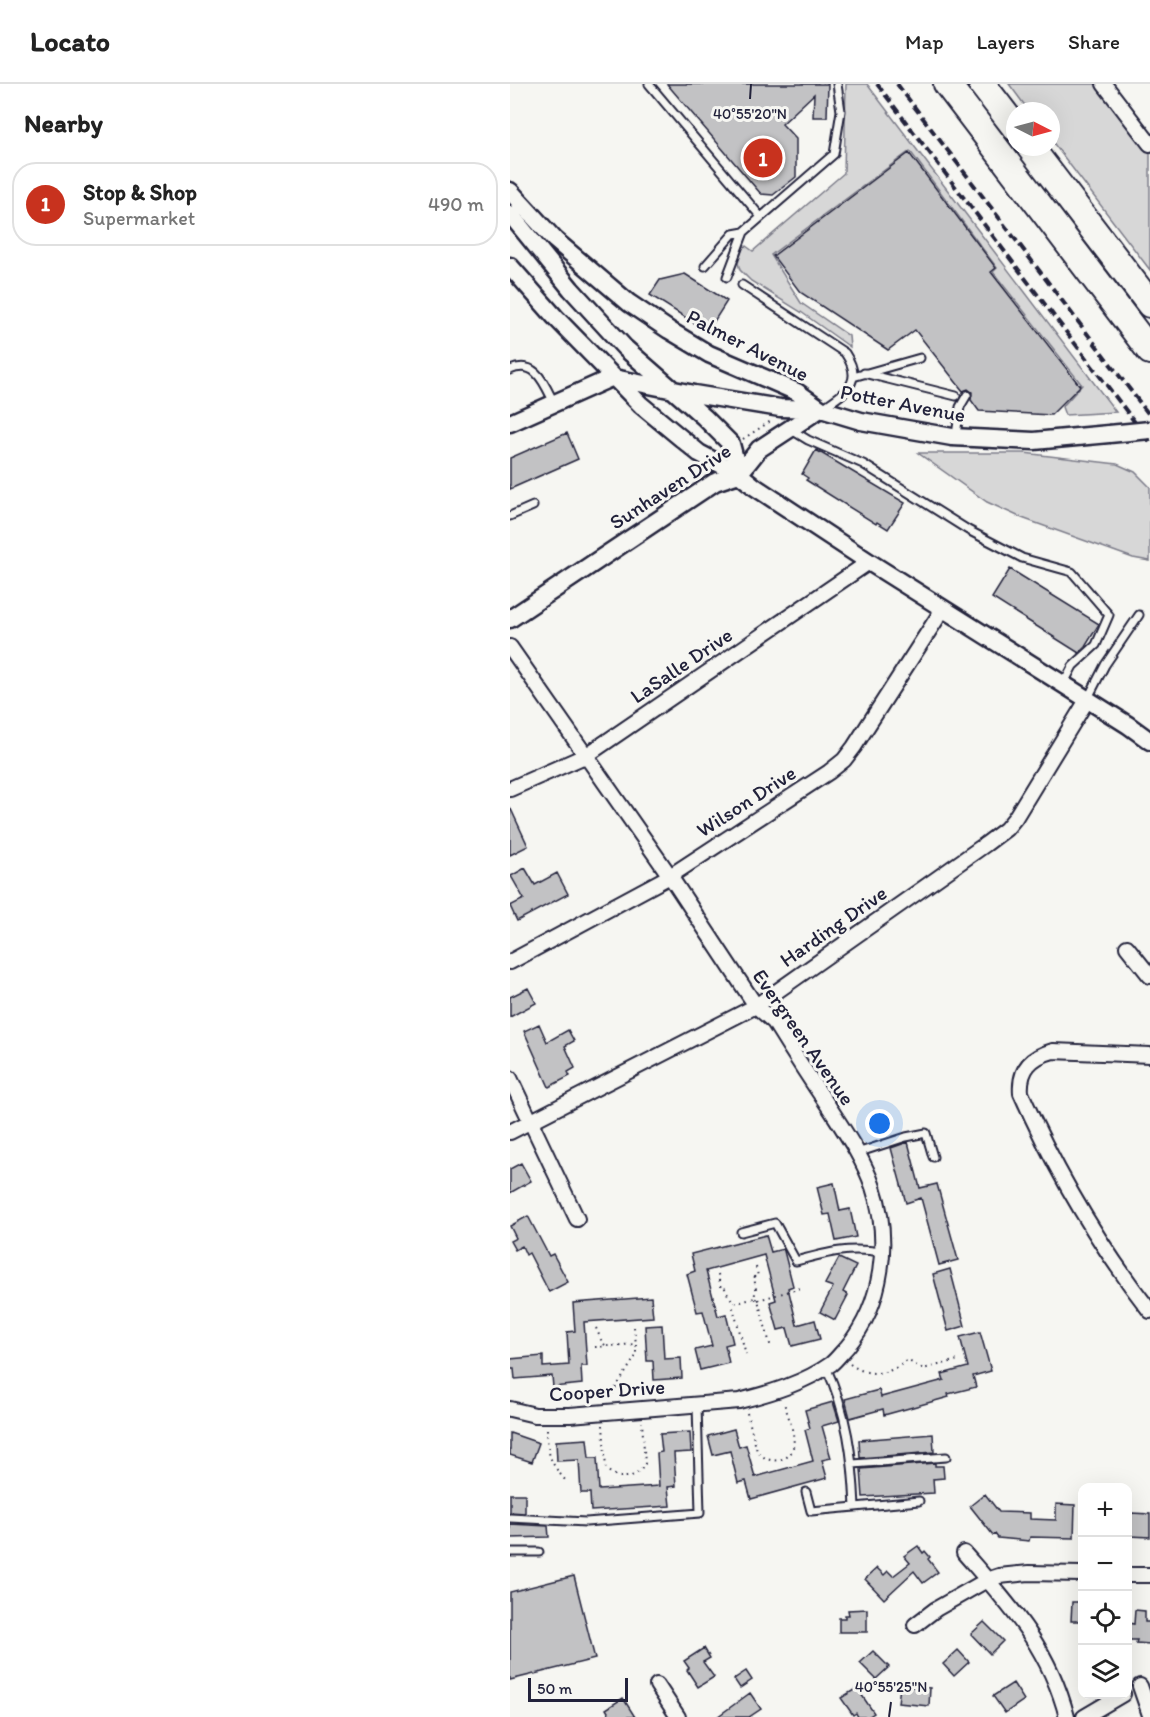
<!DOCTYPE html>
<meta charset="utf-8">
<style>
:root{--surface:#fff;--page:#f6f6f6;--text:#222;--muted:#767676;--line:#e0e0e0;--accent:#c8321e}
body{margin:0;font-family:Itim,sans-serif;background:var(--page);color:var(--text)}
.controls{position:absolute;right:18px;bottom:18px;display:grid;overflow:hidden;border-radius:12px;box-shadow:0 6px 24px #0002}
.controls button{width:54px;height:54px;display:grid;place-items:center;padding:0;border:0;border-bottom:2px solid var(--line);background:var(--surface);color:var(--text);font:30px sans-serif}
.compass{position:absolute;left:496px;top:18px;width:54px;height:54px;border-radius:50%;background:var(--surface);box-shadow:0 6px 24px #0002;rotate:96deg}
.scale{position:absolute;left:18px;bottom:15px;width:100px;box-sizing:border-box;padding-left:6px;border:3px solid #22223b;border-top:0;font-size:16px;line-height:21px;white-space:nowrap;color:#22223b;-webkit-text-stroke:4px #f6f6f2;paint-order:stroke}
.you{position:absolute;left:370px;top:1040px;width:21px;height:21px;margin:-15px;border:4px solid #fff;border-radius:50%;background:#1a73e8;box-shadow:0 0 0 9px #1a73e833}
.badge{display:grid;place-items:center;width:39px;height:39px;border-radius:50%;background:var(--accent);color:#fff;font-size:20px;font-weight:700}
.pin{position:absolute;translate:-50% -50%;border:3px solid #fff;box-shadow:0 2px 6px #0006}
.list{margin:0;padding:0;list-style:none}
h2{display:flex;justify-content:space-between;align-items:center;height:78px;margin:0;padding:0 24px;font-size:26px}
h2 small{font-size:20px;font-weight:400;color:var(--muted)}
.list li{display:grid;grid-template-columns:39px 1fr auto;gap:18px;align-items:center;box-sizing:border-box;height:84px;margin:0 12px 12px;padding:0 12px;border:2px solid var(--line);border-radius:24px}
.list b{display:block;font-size:22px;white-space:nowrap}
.list p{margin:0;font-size:20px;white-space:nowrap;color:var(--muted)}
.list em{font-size:20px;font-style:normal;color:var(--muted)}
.icon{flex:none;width:33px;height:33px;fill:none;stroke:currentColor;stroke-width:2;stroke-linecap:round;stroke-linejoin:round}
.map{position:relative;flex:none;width:640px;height:1633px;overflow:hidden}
header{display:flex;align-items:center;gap:36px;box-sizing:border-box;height:84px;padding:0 30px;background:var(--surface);border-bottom:2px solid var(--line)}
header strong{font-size:28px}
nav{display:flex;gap:33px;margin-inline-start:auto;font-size:21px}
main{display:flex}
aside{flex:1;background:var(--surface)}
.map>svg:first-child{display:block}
.green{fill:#d7d7d7;stroke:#7c7c89;stroke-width:1.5}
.building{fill:#c2c2c4;stroke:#22223b;stroke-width:1.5}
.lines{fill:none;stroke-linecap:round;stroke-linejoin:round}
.service-casing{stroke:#22223b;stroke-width:11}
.minor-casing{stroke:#22223b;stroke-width:18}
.tertiary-casing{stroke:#22223b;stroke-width:21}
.motorway-casing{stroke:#22223b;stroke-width:30}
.path{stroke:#22223b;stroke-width:2;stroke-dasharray:1.5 4.5;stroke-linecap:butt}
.service{stroke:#f6f6f2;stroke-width:7}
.minor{stroke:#f6f6f2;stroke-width:14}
.tertiary{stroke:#f6f6f2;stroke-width:16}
.motorway{stroke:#f6f6f2;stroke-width:26}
.rail{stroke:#22223b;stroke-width:4;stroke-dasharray:9 4.5;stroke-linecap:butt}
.tertiary-bridge-casing{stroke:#22223b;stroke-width:21;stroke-linecap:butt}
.tertiary-bridge{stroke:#f6f6f2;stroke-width:16}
.ticks{fill:none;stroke:#22223b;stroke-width:2}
.labels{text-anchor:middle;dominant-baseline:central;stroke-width:6;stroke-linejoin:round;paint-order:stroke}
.street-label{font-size:21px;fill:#22223b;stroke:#f6f6f2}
.ticks-label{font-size:15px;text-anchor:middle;fill:#22223b;stroke:#f6f6f2;stroke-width:6;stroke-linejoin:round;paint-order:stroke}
</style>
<header>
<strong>Locato</strong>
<nav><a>Map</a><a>Layers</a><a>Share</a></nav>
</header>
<main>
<aside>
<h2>Nearby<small></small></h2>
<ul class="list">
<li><span class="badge">1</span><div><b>Stop &amp; Shop</b><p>Supermarket</p></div><em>490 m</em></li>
</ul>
</aside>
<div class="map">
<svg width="640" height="1633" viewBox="0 0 640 1633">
<rect width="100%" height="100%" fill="#f6f6f2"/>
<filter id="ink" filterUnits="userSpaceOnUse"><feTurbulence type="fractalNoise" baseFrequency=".0167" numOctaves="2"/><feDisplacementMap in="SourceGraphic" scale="12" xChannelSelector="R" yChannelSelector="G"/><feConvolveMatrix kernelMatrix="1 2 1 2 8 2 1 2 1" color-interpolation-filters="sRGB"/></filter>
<g filter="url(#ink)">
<path class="green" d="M336,0H357L606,328L555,331L552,323L572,301L483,188L487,184L400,67L261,171L291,219L339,252L340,263L291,228L241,197L230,186L228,179L233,163L236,162L243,167L334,89Z
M499,0H590L640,67V186L541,56V27H519Z
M408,369H514L607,380L625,388L640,403V477L623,474L512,434L477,418Z"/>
<path class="building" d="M157,0H318L317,33H303L304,10L272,40L286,55V93L263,111L251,110Z
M399,69L486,184L481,188L570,302L541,331L469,327L461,316L462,308L458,305L453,307L405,246L378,266L290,208L263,172Z
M175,190L217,217L203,239L192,244L140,211L150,196Z
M57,349L68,375L0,405V374Z
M306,366L395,419L378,445L367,438L366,440L296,396L298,394L292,390Z
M500,485L589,540L575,563L569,569L482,514Z
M0,723L18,762L0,771Z
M15,784L25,801L47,789L58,810L7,837L0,822L14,815L1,792Z
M18,904L26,919L0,933V913Z
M29,940L37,958L58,946L64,957L55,962L65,984L58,988L60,992L39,1003L14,947Z
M398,1058L410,1104L427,1100L448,1176L429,1181L411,1114L396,1119L381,1064Z
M11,1079L21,1097L0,1109V1085Z
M324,1099L330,1127L340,1125L346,1153L326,1157L320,1130L314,1131L307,1103Z
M18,1132L39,1172L43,1170L58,1198L39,1208L19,1169L16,1171L12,1162L5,1166L0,1157L6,1154L0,1142Z
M256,1151L261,1168L273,1165L274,1167L283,1202L278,1204L287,1241L305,1236L310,1255L282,1262L277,1244L268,1246L260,1218L266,1216L254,1171L196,1187L208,1232L216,1230L223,1259L215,1261L219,1279L190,1286L185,1266L202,1262L193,1227L187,1228L177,1190L185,1187L181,1170Z
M329,1174L346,1182L333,1208L338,1211L325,1236L310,1228L323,1203L315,1200Z
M440,1185L455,1242L438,1247L423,1190Z
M141,1213L143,1233L74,1238L77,1282H71L72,1300L43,1303L42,1292L5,1295L4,1285H0V1275L33,1272V1283L59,1281L57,1248L65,1247L63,1219Z
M152,1241L154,1275L171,1274L172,1294L144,1296L143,1277H137L135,1242Z
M470,1248L481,1287L463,1292L466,1303L438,1310L439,1313L374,1331L373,1325L340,1334L335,1315L369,1306L371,1313L434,1296L432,1290L458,1283L450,1253Z
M323,1318L329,1337L312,1342L321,1374L312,1376L317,1394L241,1415L236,1397L228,1399L220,1367L203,1371L198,1352L224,1345L229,1363L236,1361L245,1393L303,1377L295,1346L300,1344L295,1326Z
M180,1348L181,1368L164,1369L166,1402L158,1403L160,1422L81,1427L80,1409H71L69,1376L47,1377L46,1357L77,1355L79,1374H87L89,1406L149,1402L147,1369L152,1368L150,1350Z
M0,1349L29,1359L22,1378L0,1371Z
M423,1350L424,1368L350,1374L349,1356Z
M425,1379V1382H433L434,1394L423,1395L424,1409L353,1413L351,1385Z
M0,1410H15V1429L0,1428Z
M475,1410L489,1428L520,1429V1435L546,1436V1420L565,1421L564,1454L520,1453L519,1457L488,1454L485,1450L483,1451L460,1422Z
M621,1429L640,1430V1453L620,1452Z
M0,1440L38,1442L39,1453L0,1454Z
M408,1462L413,1469L415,1467L420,1473L418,1475L428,1488L413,1499L404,1487L374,1515L355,1495L367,1484L374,1491L378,1487L383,1492L400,1479L394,1472Z
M64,1492L85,1575L0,1596V1508Z
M562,1518H573V1537H561Z
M357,1525V1548H329V1534H335V1531H339L338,1526Z
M625,1526L635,1527V1538H640V1560L626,1559L627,1556H618V1539L624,1540Z
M474,1538L493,1557L480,1570L461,1550Z
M194,1564L200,1574L193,1578L204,1593L188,1603L177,1586L179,1584L174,1577Z
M448,1566L459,1578L444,1592L433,1580Z
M363,1567L379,1583L366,1595L350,1579Z
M236,1587L242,1596L230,1604L224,1595Z
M503,1599L514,1616L495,1629L483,1612Z
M390,1602L420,1604L419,1622L388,1619Z
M347,1604L364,1629L358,1633H348L346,1629L343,1631L331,1614Z
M240,1609L251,1625L239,1633H207Z
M113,1614L125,1633H101L96,1625Z"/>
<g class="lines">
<defs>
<path id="service" d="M139,0L251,133
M195,182L223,150L234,148
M217,193L234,148L324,70L331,27L327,0
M232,201L335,269C354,298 337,307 314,323
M0,286C26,275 34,299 44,319
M354,289L446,312
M343,293L410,274
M280,345L298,356L353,380L458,446L512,474L562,488L599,531L586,561L563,582L553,601
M446,351L450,323L457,311
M0,432L23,422
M577,616L595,581L629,531
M347,1069L396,1053L416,1049L423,1073
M231,1148L265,1139L286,1177C319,1168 337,1163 372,1168
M316,1283C337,1328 343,1374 345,1423L409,1417
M343,1380L436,1373
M296,1408L301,1427L345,1423
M0,1434L76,1438L190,1429L187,1321
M0,1468H29"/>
<path id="minor" d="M594,0L640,60
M0,563L160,792L246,922L264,938C282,967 300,995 319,1023C335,1048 353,1074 363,1103C381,1156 373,1220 337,1263C332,1268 327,1275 321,1280C294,1299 261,1309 229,1317L60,1331H25L0,1325
M0,705L77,671L359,478
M617,863L640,892
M0,878L160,792L319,688L334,676L344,663L433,525
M640,971L543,967C521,973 509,985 511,1009C545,1086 588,1160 640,1227
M0,994L67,1135
M0,1048L246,922L476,760L496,745L505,734L577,616
M454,1469C500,1522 539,1563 557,1633
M618,1491H640
M405,1541L426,1525L477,1496L489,1492L519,1489L572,1490
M147,1601L168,1633
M630,1602L640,1631
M574,1633L613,1610"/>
<path id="tertiary" d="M0,107L45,156L119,219L159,246L199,270L287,308L311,325
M0,130L61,205L115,264L194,333L221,360L229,390
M0,182L45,233L131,321L189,369L229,390L245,403L359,478L618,641L640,657
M104,294L184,310L270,324L311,325L351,337L442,353L524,357L599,350
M0,339L103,293
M0,535L205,398L229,390L249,365L310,325"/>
<path id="motorway" d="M437,0L640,267
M472,0L505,43
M520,63L640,220"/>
</defs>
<use href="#service" class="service-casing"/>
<use href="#minor" class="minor-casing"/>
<use href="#tertiary" class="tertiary-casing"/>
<use href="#motorway" class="motorway-casing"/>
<path class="path" d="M233,355L261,337
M246,1183L248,1192L244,1193L246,1205L244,1214L248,1216L261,1264
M208,1190L210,1202H214L218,1211L223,1217L228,1219L244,1214
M248,1216L291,1204
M226,1218L223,1224L236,1270
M124,1243L126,1260
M86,1244L92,1258L97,1263
M85,1263L126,1260V1272L103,1308V1313
M340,1280C359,1294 380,1291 397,1276L413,1285L448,1276
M237,1329L247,1367C252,1373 260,1378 268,1376C296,1372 279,1336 274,1319
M93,1341L96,1385C108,1397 126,1396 135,1380L132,1338
M37,1345C37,1370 40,1379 56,1397"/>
<use href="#service" class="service"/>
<use href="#minor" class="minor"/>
<use href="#tertiary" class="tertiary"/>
<use href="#motorway" class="motorway"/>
<path class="rail" d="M367,0L640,358
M387,0L640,332"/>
<defs>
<path id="tertiary-bridge" d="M599,350L640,346"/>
</defs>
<use href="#tertiary-bridge" class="tertiary-bridge-casing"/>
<use href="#tertiary-bridge" class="tertiary-bridge"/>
</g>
</g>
<path class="ticks" d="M240,15L241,0M379,1633L381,1618"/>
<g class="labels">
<g class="street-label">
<text transform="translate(238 261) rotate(27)">Palmer Avenue</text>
<text transform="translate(393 319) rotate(11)">Potter Avenue</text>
<text transform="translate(160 402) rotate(-33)">Sunhaven Drive</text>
<text transform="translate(171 581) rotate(-34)">LaSalle Drive</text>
<text transform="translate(236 717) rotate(-33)">Wilson Drive</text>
<text transform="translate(323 842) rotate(-35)">Harding Drive</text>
<text transform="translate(294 953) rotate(55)">Evergreen Avenue</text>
<text transform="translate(97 1306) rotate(-4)">Cooper Drive</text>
</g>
</g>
<g class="ticks-label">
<text x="240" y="35">40°55'20"N</text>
<text x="381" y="1608">40°55'25"N</text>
</g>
</svg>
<div class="controls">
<button>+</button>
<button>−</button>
<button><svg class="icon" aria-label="locate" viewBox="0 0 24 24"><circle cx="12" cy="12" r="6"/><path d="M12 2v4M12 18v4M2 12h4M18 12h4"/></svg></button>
<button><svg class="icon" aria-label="layers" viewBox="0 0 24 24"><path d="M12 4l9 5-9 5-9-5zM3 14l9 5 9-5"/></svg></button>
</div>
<svg class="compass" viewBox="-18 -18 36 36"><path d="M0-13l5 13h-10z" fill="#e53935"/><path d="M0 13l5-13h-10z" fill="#767676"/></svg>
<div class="scale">50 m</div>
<div class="you"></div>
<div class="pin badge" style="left:253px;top:74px">1</div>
</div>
</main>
